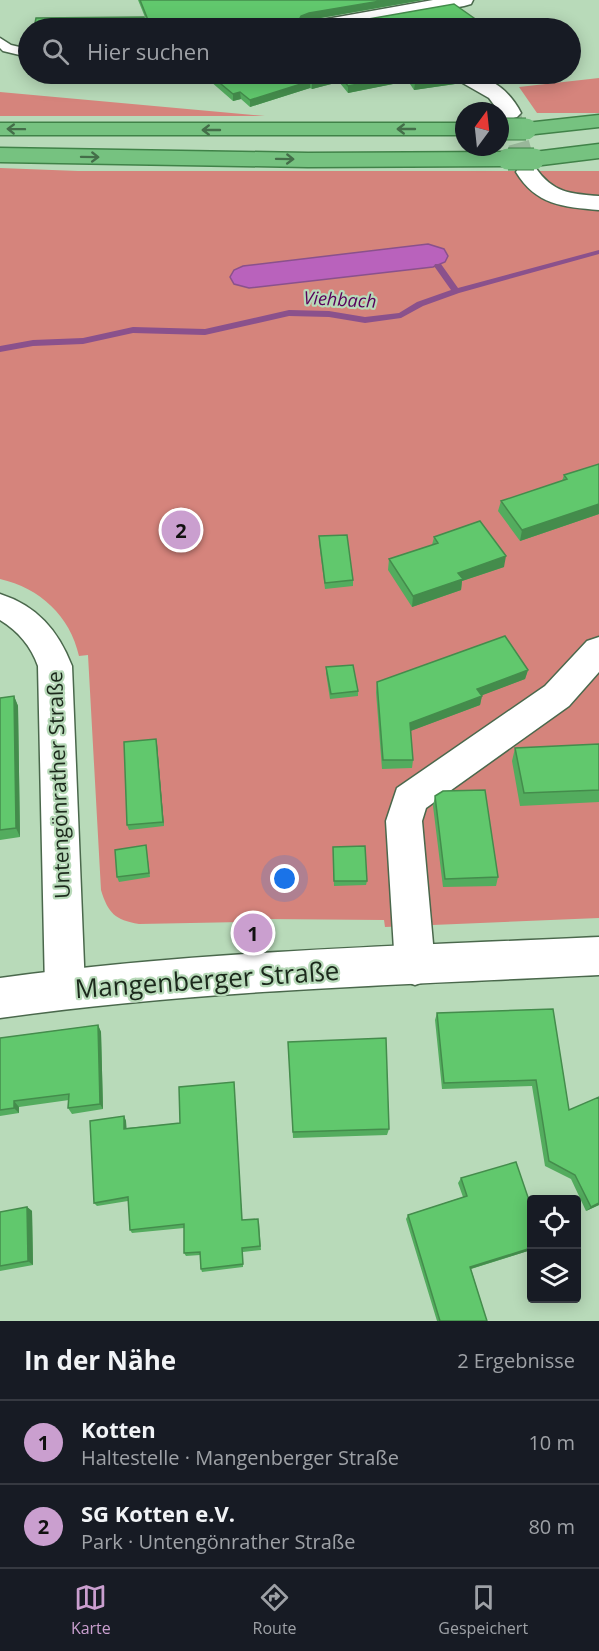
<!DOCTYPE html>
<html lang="de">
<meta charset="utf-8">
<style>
:root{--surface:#171b24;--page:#20242c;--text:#f1f3f6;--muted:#9ea1a6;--line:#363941;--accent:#ca9fcf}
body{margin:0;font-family:"Open Sans",sans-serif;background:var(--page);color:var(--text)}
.controls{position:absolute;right:18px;bottom:18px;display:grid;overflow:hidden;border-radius:6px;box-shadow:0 3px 15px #0003}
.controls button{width:54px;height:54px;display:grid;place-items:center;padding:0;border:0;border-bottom:2px solid var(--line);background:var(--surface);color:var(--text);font:30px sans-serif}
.compass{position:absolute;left:455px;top:102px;width:54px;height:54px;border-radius:50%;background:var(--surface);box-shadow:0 3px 15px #0003;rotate:15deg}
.you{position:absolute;left:285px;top:879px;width:21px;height:21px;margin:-15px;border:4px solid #fff;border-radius:50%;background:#1a73e8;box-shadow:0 0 0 9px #1a73e833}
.badge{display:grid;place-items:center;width:39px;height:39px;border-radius:50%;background:var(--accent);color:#111;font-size:20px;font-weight:700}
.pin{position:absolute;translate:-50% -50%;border:3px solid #fff;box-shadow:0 2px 6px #0006}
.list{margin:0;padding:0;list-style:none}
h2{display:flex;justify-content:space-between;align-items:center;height:78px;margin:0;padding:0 24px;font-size:26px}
h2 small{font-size:20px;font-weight:400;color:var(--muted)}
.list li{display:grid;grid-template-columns:39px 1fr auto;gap:18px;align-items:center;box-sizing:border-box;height:84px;padding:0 24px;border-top:2px solid var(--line)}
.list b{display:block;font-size:22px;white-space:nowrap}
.list p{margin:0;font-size:20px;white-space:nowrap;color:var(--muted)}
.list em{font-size:20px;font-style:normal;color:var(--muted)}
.icon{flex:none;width:33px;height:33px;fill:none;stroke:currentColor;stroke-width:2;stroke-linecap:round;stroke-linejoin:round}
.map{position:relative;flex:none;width:599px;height:1321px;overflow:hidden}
.search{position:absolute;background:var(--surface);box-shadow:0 3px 15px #0003;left:18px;right:18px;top:18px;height:66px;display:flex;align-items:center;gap:15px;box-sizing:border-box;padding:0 21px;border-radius:33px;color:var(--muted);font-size:22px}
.sheet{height:246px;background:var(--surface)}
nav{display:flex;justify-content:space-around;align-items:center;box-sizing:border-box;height:84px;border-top:2px solid var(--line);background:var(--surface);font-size:16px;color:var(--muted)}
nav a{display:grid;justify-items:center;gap:3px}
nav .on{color:var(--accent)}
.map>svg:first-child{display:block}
.green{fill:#d5847c}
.water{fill:#b962bc;stroke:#8a518c;stroke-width:1.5}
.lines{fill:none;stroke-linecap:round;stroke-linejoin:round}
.stream{fill:#8a518c;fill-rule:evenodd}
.minor-tunnel{stroke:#99b79a;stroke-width:21;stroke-dasharray:21 10;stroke-linecap:butt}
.service-casing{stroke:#4a684c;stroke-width:3}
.minor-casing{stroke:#4a684c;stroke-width:3}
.tertiary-casing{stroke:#4a684c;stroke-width:3}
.secondary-casing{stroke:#4a684c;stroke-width:3}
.trunk-casing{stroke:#408248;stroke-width:3}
.service{fill:#fff;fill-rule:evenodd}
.minor{fill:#fff;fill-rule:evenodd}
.tertiary{fill:#fff;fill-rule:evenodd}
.secondary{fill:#fff;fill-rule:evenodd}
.trunk{fill:#76c280;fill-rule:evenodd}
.trunk-bridge-casing{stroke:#408248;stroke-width:23;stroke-linecap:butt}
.trunk-bridge{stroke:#76c280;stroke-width:21}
.wall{fill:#53ac5e}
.shaded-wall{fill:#448c4c}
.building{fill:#61c86d;stroke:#448c4c;stroke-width:1.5}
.oneway{stroke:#446e49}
.labels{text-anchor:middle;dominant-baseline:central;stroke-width:4.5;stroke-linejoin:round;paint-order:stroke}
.far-water-label{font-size:18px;font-style:italic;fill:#58005c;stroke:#b8dab9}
.street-label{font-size:21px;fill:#1c291c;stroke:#b8dab9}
.near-street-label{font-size:26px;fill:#1c291c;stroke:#b8dab9}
</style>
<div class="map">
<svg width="599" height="1321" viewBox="0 0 599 1321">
<rect width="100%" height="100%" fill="#b8dab9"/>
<path class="green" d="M599,78V113H537L519,87Z
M0,92L265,116H0Z
M0,168L78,171H599V918L385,927L384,920L265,919L264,914L242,916V922L139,924C115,920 108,913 101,890L88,655L79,656C70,616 40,588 0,579Z"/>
<path class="water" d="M428,244L444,249L448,256L445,262L433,267L249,288L234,284L230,277L234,270L243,266Z"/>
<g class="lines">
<path class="stream" d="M599,250V254L459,293L423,306L401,318L365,323L329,317L289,316L205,335L133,333L83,344L33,346L0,352V346L33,340L83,338L133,327L205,329L289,310L329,311L365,317L399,313L417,302L451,290L434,266L435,264H441L458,288Z"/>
<path class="minor-tunnel" d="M510,113L527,172"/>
<defs>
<path id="service" d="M0,38L11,45L28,49V57L3,51L0,48Z"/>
<path id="minor" d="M433,0H473L471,4L464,6L339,28H300L303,24L310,22Z
M451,74C481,71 507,85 521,113L517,117L510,119L503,117L489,98L454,78Z
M527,165L535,167C553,193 570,194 599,196V210C563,207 536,205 516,172L519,167Z
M599,637V672L569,706L426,808L422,821L435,966L429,980L415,985L401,980L395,966L386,821L397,788L545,686L587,641Z"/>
<path id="tertiary" d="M0,594C37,606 58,630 72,666L85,989L79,1003L65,1009L51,1003L45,989L38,666C31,646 18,631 0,620Z"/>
<path id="secondary" d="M599,937V975C399,985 198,990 0,1018V978C198,951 399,946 599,937Z"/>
<path id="trunk" d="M599,115V127L526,135L518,134L515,129L518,124L526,123Z
M0,123H464V135H0Z
M599,144V158L534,166L526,164L523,159L526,154L534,152Z
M0,148L308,153L508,152L516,154L519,159L516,164L508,166L308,167L0,162Z"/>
</defs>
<use href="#service" class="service-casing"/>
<use href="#minor" class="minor-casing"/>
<use href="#tertiary" class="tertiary-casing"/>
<use href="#secondary" class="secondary-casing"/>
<use href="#trunk" class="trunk-casing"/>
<use href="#service" class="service"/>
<use href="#minor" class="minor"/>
<use href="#tertiary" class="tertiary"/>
<use href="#secondary" class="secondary"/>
<use href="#trunk" class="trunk"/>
<defs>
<path id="trunk-bridge" d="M501,129H526
M508,159H534"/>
</defs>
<use href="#trunk-bridge" class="trunk-bridge-casing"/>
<use href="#trunk-bridge" class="trunk-bridge"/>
</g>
<path class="wall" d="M138,0H423L309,20L301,24L481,23L480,28H151L149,27Z
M28,51V73H26L25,67Z
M30,74H153V81L73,74L71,77Z
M202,74H453L455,84L414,90L408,81L348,93L339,82L312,89L310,88L250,107L241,99L233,101Z
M599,464V514L520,541L498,511L501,501L562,481L564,475Z
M319,536L353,580V586L325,589L319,542Z
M434,537L504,567L462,581L461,590L412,607L388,570L389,559L432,545Z
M326,667L358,691V696L330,699L326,673Z
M528,670L525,679L482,695L480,705L410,731L413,760L412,768L382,769L376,692L377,682Z
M14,696L18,706L20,837L0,840V698Z
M157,744L164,826L129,830L127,825Z
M599,744V802L520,806L512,761L515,748Z
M435,796L498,877L496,886L443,887L433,806Z
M146,845L150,877L119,882L117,877Z
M333,851L367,881L366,885L334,886Z
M553,1009L569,1110L599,1097V1205L586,1211L571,1179L545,1166L532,1086L442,1089L435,1020L437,1013Z
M98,1025L101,1032L103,1109L72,1114L68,1108L69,1100L19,1107V1113L0,1116V1038Z
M288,1042L389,1129L387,1135L293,1138Z
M234,1087L242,1220L259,1222L261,1250L243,1252V1267L202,1272L201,1269L200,1255L186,1256L184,1253V1228L132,1233L130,1230L128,1201L97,1206L94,1203L124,1116L126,1121V1128L180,1123Z
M461,1178L531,1250L471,1269L487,1321H437L406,1219L408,1215L463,1197L458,1183Z
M27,1207L32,1211L33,1265L0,1271V1212Z"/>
<path class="shaded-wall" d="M386,0H423L309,20L301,23L298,28V22L301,16L309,13Z
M481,23L480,28H448Z
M408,74V81L348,93V86Z
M339,75V82L312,89V83Z
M456,77L455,84L414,90L415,83Z
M310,81V88L250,107V100Z
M240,92L241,99L233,101V94Z
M599,504V514L520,541L522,530Z
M506,556L504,567L462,581L461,590L412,607L413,596L458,573Z
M528,670L525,679L475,698L477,689Z
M14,696L18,706L20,837L16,828Z
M482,696L480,705L408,732L410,723Z
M156,739L157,744L164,826L163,822Z
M98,1025L101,1032L103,1109L100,1104Z
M234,1082V1087L242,1224V1220Z
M14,1101L19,1107V1113L14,1108Z
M124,1116L126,1121L127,1133L124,1129Z
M599,1203V1205L586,1211L591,1207Z
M27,1207L32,1211L33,1265L28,1261Z
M531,1248V1250L467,1270L470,1267Z"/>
<path class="building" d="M140,0H386L309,13L301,16L298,22L300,24H340L454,4L481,23L448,28H158L148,20Z
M144,17L146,28H34L36,18Z
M28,51V67H25Z
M209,74H453L456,77L415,83L408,74L348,86L339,75L312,83L310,81L250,100L240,92L233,94Z
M599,464V504L522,530L501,501L567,479L564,475Z
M480,521L506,556L458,573L463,579L413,596L389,559L438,543L434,537Z
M347,535L353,580L325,583L319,536Z
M505,636L528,670L477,689L482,696L410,723L413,760H383L377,682Z
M353,665L358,691L331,694L326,667Z
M14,696L16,828L0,830V698Z
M156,739L163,822L127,825L124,742Z
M599,744V790L524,793L515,748Z
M485,790L498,877L445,879L435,796L443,791Z
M146,845L149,873L117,877L115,850Z
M365,846L367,881H334L333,847Z
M553,1009L569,1110L599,1097V1203L591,1207L575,1175L549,1161L536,1080L444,1083L437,1013Z
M98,1025L100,1104L68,1108L69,1094L14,1101V1108L0,1110V1038Z
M386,1038L389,1129L293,1132L288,1042Z
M234,1082L242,1220L258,1219L260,1246L242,1248L243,1264L201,1269L200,1252L184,1253V1224L130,1230L128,1197L94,1203L90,1121L124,1116V1129L180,1123L179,1087Z
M516,1162L531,1206V1248L470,1267L487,1321H440L408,1215L467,1196L461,1178Z
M27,1207L28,1261L0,1266V1212Z"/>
<defs><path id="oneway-shaft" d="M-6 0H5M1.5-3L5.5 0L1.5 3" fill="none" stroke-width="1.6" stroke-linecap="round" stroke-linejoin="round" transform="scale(1.5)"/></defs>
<g class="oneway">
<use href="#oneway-shaft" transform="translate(16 129) rotate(-179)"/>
<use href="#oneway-shaft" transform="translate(406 129) rotate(180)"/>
<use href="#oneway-shaft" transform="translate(211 130) rotate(180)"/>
<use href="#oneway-shaft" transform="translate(90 157) rotate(1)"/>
<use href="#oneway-shaft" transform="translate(285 159) rotate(1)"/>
</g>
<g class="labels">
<g class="far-water-label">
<text transform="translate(340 299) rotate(3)">Viehbach</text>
</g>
<g class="street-label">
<text transform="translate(58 785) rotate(-92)">Untengönrather Straße</text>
</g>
<g class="near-street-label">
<text transform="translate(207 979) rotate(-4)">Mangenberger Straße</text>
</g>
</g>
</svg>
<div class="controls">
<button><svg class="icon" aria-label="locate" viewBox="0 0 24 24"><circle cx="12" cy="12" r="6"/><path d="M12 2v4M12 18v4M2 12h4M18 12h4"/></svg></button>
<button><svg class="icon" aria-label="layers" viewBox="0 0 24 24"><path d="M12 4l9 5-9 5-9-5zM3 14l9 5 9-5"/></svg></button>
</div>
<svg class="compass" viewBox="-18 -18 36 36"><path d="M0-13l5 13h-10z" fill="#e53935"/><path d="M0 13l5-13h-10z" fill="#9ea1a6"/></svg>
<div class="you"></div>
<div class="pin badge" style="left:253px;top:933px">1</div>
<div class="pin badge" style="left:181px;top:530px">2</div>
<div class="search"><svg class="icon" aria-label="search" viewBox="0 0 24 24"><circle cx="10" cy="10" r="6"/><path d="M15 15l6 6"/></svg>Hier suchen</div>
</div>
<section class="sheet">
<h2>In der Nähe<small>2 Ergebnisse</small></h2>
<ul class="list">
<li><span class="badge">1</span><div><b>Kotten</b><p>Haltestelle · Mangenberger Straße</p></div><em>10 m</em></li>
<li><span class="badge">2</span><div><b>SG Kotten e.V.</b><p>Park · Untengönrather Straße</p></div><em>80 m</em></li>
</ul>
</section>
<nav>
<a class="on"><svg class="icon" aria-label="map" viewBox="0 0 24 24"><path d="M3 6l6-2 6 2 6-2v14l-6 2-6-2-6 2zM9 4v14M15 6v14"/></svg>Karte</a>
<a><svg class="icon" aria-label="directions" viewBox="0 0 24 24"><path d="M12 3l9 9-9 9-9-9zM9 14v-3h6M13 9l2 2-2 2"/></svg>Route</a>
<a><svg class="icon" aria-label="saved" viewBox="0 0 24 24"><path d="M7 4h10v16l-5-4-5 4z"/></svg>Gespeichert</a>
</nav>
